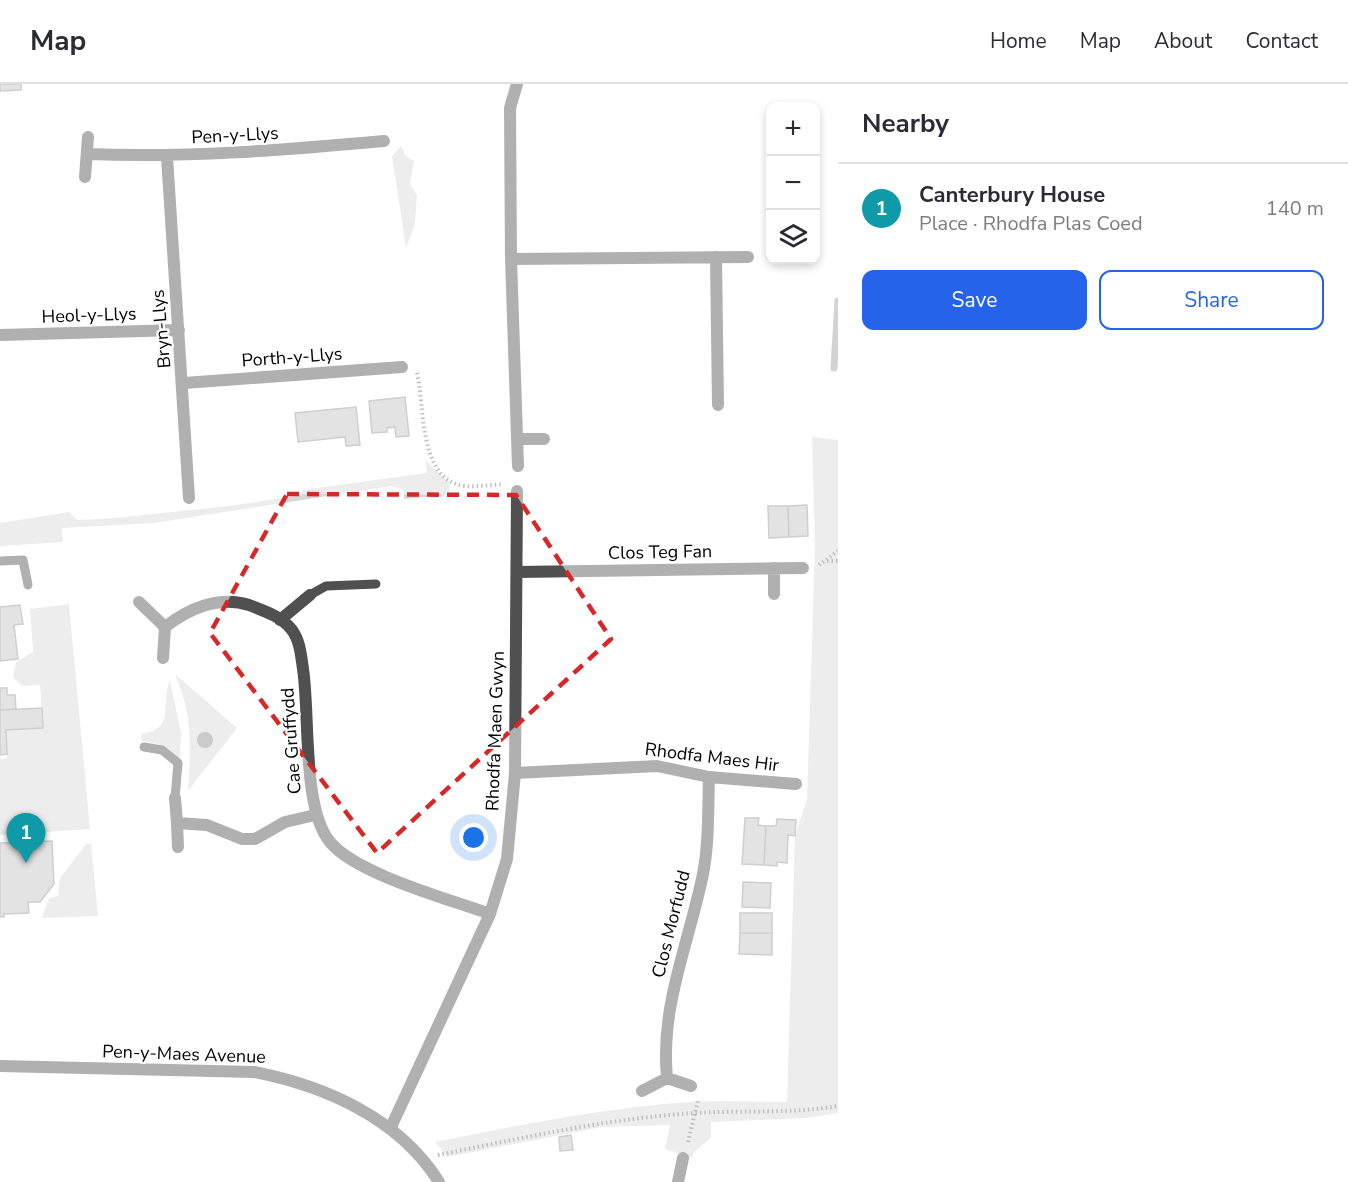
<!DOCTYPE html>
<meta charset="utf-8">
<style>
:root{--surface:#fff;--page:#f2f2f3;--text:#2b2b33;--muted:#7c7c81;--line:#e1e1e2;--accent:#2563eb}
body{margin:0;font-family:"Nunito Sans",sans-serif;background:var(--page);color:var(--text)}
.controls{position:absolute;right:18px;top:18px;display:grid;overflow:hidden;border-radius:12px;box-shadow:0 3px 9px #0003}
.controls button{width:54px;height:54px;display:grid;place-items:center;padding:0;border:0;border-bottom:2px solid var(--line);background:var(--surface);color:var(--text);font:30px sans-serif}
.you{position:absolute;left:474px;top:754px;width:21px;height:21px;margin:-15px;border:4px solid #fff;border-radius:50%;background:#1a73e8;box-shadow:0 0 0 9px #1a73e833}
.badge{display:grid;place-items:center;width:39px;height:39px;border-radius:50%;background:var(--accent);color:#fff;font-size:20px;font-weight:700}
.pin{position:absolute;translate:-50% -50px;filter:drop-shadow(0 2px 3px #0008)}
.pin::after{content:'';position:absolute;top:32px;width:21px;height:18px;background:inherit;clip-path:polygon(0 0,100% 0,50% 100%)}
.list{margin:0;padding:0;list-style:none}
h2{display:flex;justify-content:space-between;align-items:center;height:78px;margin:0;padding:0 24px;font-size:26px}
h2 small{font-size:20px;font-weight:400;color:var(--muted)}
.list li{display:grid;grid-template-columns:39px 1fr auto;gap:18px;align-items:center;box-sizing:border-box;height:90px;padding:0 24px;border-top:2px solid var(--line)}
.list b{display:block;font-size:22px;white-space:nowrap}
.list p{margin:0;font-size:20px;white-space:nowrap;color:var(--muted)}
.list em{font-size:20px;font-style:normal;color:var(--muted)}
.actions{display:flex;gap:12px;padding:18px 24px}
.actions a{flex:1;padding:14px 0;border:2px solid var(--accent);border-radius:12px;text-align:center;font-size:21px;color:var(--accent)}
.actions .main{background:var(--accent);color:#fff}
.icon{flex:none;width:33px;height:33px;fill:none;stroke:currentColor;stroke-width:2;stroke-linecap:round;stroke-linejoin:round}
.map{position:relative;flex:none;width:838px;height:1098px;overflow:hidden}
header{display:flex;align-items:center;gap:36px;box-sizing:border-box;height:84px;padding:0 30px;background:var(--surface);border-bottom:2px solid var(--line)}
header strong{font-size:28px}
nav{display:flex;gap:33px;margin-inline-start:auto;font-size:21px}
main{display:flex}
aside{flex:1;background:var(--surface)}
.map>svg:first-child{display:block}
.green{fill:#d7d7d7}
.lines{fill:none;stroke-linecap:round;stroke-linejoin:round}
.stream{stroke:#9e9e9e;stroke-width:7}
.building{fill:#c0c0c0;stroke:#949494;stroke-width:1.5}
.path{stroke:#727272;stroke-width:4;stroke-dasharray:1.5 3;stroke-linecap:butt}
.service{stroke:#505050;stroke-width:9}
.minor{stroke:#505050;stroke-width:12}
.tertiary{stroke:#505050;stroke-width:12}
.tree{fill:#8c8c8c}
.marked{fill:none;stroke:#d62828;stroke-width:4.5;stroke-dasharray:12 8;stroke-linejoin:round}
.labels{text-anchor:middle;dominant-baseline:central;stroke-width:4.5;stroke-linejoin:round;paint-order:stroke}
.street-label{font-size:18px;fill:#000;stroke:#fff}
</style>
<header>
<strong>Map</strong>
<nav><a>Home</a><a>Map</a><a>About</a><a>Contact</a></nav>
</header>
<main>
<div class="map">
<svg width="838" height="1098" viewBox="0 0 838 1098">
<rect width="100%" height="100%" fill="#fff"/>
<path class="green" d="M401,62L405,71L414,77L410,100L417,111L415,140L406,164L392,72Z
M812,353L838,356V1029L805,1034L711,1038V1054L693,1069L692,1074L665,1065L670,1041L602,1043L447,1073L435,1058C520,1041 604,1024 690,1018C722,1016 755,1018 787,1018L795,752L807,715L815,463Z
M426,377L450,399L449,411L404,415L403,405L391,402L154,439L62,444L63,458L0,462V439L69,428L77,436L115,434L229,422L302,411V406L427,389Z
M69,520L90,745L0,751V675L7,674L6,646L43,644L40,601L22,602L13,593L16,578L33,568L30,525Z
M175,590L237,644L188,707C191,662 193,633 175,590Z
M170,596L181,649L180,676L158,660L142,657L141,650C177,645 160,619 170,596Z
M86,760H91L98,832L42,834L49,814L58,812L60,794Z"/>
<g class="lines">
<path class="stream" d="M834,284L838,217"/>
</g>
<path class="building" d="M0,0H21V6L0,7Z
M405,313L409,352L396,353L395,343L387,344V348L372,349L369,317Z
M356,323L360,361L346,362L345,353L298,358L295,329Z
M807,421L808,452L789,453L788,422Z
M768,422H788L789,453L769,454Z
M20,521L23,540L14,541L18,575L0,577V523Z
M0,604H7V611H15L16,625L0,626Z
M42,624L43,644L6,646L7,670L0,671V626Z
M745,734H759L758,741L766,742L764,781L742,780Z
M777,735L796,736L795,752L788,751L787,779L777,778V782L764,781L766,742H776Z
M52,757L54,800L40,818H28L29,829L4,830V833H0V759Z
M743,798L771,799L770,824L742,823Z
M740,829H772V849H740Z
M740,849H772V871L739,870Z
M571,1051L573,1066L560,1067L559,1053Z"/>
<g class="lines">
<path class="path" d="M417,289C425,322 418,397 465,402C477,403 491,401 503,400
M827,477H838
M819,481L838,467
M688,1058L698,1016
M438,1071C523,1054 609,1034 696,1029C744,1026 791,1030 838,1022"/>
<path class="service" d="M0,477L23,476L28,501
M310,511L326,502L376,500
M144,663L162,666L178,679L175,714"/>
<path class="minor" d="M517,0L510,24L511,175L518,382
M88,70C187,74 284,66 384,57
M167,73L189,414
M85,93L88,53
M716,173L718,321
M511,175L748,173
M0,251L179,246
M184,299L402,283
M517,355H544
M774,484V510
M517,488L803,484
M139,518L165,543
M280,536L310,511
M163,574L165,543C188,525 219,511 249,521C264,527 281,532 292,546C300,557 301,571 303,585C310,630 302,725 330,758C356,790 449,815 490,830
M515,689L657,682L709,693L796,700
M175,714L177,739L207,741L242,755H255L285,738L315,731
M177,739L178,763
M667,994C660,922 689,859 703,790C709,759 708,725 709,693
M642,1007L667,994L691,1002
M391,1043L490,830L507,775L515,689L517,407
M678,1098L683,1074"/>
<path class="tertiary" d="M0,982L254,988C325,1002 399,1034 439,1098"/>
</g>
<circle class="tree" cx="205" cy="656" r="8"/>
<path d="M0 0H838V1098H0ZM287,410L516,411L611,555L377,769L210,549Z" fill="#fff" fill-opacity=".55" fill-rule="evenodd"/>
<path class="marked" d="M287,410L516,411L611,555L377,769L210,549Z"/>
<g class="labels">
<g class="street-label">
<text transform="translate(235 51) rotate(-3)">Pen-y-Llys</text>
<text transform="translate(89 231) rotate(-2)">Heol-y-Llys</text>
<text transform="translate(161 245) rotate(-95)">Bryn-Llys</text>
<text transform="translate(292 273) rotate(-4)">Porth-y-Llys</text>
<text transform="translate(660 468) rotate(-1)">Clos Teg Fan</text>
<text transform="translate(495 647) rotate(-88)">Rhodfa Maen Gwyn</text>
<text transform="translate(291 657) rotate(-94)">Cae Gruffydd</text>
<text transform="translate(712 673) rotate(7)">Rhodfa Maes Hir</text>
<text transform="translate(671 840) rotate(-76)">Clos Morfudd</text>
<text transform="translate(184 970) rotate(2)">Pen-y-Maes Avenue</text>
</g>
</g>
</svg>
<div class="controls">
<button>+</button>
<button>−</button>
<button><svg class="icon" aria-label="layers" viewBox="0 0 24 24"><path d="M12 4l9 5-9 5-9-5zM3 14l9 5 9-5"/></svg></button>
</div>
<div class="you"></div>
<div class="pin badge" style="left:26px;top:779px;background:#0f9aa8">1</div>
</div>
<aside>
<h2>Nearby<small></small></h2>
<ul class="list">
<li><span class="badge" style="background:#0f9aa8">1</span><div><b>Canterbury House</b><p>Place · Rhodfa Plas Coed</p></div><em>140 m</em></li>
</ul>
<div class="actions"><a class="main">Save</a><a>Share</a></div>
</aside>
</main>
